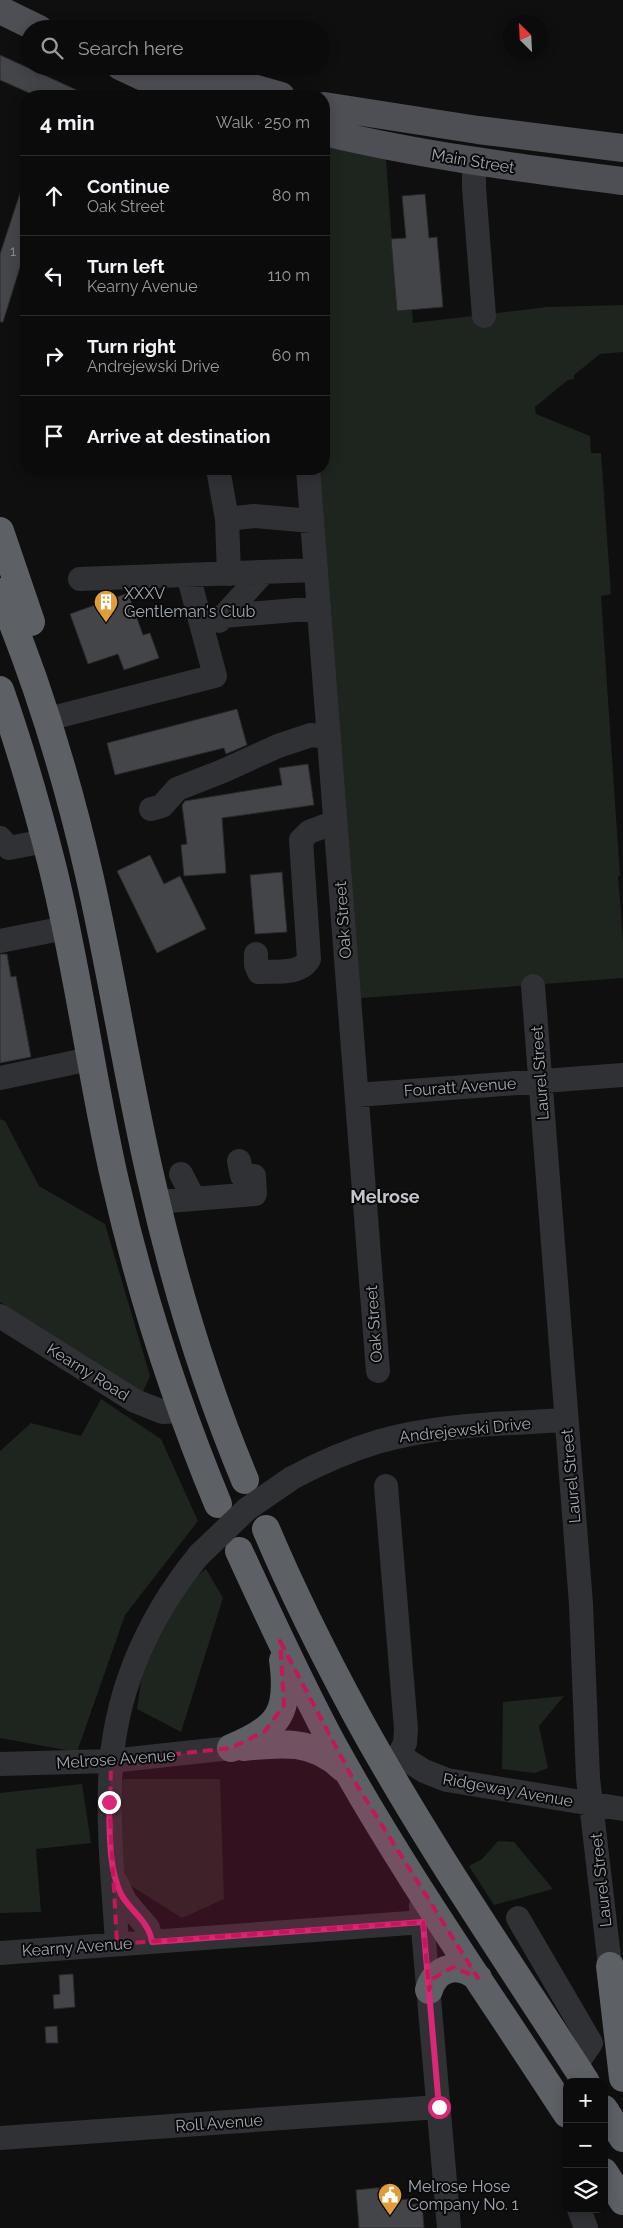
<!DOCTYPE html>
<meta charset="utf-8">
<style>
:root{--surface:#0b0b0c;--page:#19191a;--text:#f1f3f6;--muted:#9a9b9d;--line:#2b2b2d}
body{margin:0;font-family:Raleway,sans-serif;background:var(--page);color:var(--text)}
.controls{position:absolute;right:15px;bottom:15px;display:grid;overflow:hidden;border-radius:10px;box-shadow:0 2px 12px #0003}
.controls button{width:45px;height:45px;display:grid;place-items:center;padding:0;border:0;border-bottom:1px solid var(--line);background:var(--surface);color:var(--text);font:25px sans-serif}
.compass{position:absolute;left:503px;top:15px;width:45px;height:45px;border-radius:50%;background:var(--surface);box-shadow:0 2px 12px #0003;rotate:336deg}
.stop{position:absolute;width:15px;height:15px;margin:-11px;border:4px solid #db2777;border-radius:50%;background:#fff}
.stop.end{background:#db2777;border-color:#fff;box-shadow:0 1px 5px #0008}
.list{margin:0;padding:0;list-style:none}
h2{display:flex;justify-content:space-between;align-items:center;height:65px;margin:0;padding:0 20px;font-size:21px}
h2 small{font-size:16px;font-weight:400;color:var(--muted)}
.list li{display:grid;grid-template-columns:32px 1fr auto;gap:15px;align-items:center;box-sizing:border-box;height:80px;padding:0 20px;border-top:1px solid var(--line)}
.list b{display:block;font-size:19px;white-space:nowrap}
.list p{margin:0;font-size:16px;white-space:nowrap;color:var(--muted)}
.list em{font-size:16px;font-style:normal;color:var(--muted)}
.icon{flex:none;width:28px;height:28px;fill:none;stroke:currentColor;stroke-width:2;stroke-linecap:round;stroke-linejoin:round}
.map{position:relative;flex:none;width:623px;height:2228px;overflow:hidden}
.search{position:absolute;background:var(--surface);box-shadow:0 2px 12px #0003;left:20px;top:20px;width:310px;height:55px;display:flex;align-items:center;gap:12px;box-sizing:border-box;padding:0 18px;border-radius:28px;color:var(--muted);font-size:19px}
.panel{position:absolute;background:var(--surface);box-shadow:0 2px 12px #0003;left:20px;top:90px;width:310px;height:385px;border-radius:20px}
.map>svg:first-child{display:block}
.green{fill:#1e241e}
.building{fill:#434548;stroke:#29292c}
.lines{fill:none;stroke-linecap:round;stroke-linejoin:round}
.minor{stroke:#303135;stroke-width:24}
.major{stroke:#4d4f54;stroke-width:28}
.highway{stroke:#5d6065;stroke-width:28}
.minor-bridge{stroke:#303135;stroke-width:24}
.route{stroke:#db2777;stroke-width:6}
.marked{fill:#c2185b;fill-opacity:0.2;stroke:#c2185b;stroke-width:4;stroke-dasharray:10 6;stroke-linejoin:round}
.labels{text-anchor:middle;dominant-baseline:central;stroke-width:4;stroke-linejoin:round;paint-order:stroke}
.number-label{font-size:14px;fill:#8a8e96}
.street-label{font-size:16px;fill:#a1a7b0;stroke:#0a0a0b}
.poi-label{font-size:16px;fill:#a1a7b0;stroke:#0a0a0b;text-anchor:start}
.neighbourhood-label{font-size:18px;font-weight:bold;fill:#c2c5cc;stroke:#0a0a0b}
</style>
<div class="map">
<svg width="623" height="2228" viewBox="0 0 623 2228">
<rect width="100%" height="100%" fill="#0f0f10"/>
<path class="green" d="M324,132L385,146L397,311L412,310L413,323L547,307L623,305V352L600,354L574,375V379L568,380L535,407L536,414L590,436L591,453H601L611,594L601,596L620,876H618L623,941V978L349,999L308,469H324Z
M0,1119L5,1121L39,1186L105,1224L150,1376L142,1394L0,1302Z
M101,1399L161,1439L198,1521L125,1615L77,1752L0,1738V1451L31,1423L81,1436Z
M206,1569L223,1598L181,1732L137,1709L151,1612Z
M564,1696L539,1726L548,1768L535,1773L502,1769L503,1702Z
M123,1779H220L224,1899L182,1918L125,1882L110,1829Z
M82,1784L91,1843L36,1849L41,1912L0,1913V1793Z
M498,1841L514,1842L553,1889L494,1905L469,1866L482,1859Z"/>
<path class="building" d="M0,55L90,96H36L0,80Z
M24,181L26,182V248L3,322H0V254Z
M425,194L429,238L437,237L443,307L397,311L391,239L406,238L402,196Z
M128,593L143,635L150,633L159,658L124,670L118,654L88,664L70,614Z
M237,709L247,745L226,754L224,748L115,775L107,743Z
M308,764L314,805L222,818L226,873L184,876L181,845L187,844L182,805L185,801L282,785L279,768Z
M150,855L164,884L180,876L206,929L157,953L117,871Z
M282,872L287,932L255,934L250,875Z
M0,954H7L11,977L16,976L31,1057L0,1063Z
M73,1974L75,2007L54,2009L53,1995L60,1994L59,1975Z
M57,2026L58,2043H46L45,2027Z
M396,2186L398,2200L409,2199V2205L422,2203L424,2228H359L356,2190Z"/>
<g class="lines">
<path class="minor" d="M474,163V188L484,316
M218,469L227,519L254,516L312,521
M308,469L378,1371
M227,519L229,574
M80,579L316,570
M223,616L319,608
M219,621L263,573
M48,719L215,676L188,575
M151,809L162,806L177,789L223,771L278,746L311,735L329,737
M0,838L9,848L45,841
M0,941L65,928
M256,954V965L259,972C275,971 301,975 309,959L301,840L309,832L335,822
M533,986L581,1604L588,1778L610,1966
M0,1078L90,1059
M357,1095L623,1075
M181,1174L194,1199
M156,1202L255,1194L254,1176H242L239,1161
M0,1316L135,1401L163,1412L182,1411
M292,1478C320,1463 347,1451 377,1442C438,1424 503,1424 566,1420
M386,1486L406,1729L405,1743L399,1755L424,1771L447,1780L623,1809
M0,1764L111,1761L231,1748
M116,1882L125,1901L148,1928L152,1941
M421,1906L449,2228
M518,1918L591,2043L576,2065
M117,1944C114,1891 108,1837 110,1785C112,1699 145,1621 199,1555
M0,1953L423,1922
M0,2138L439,2107
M579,2209L586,2228"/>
<path class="major" d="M0,10L39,29
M120,66L154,82L197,96
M176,66L281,96
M324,106L478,130L623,148
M324,132C424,156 521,168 623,181"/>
<path class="highway" d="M0,531L31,622
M0,592C38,683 67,778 89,874C112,974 127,1075 150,1175C173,1278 204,1382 245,1480
M0,690C20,747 37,806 52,865C78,969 91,1076 115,1181C140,1291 175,1400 218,1504
M266,1529C293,1593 324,1655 357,1716C426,1842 508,1961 586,2082
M239,1551C269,1616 299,1682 333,1745C403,1872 488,1992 567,2114
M243,1747C281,1743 313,1739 343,1768
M231,1748C280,1728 290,1712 283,1660
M610,1966L623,2078
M429,1990C436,1966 460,1962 478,1978
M604,2109L623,2138
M604,2172L623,2201"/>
<path class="minor-bridge" d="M199,1555L247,1509L292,1478"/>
</g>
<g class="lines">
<path class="route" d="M109,1802C110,1831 108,1867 121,1894C130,1911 149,1921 152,1942L423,1922L439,2107"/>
</g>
<path class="marked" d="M280,1641L353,1779L478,1978L453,1967L434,1978L429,1990L423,1922L117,1944L110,1819L111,1761L231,1748L265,1731L284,1705Z"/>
<defs>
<symbol id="building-pin" viewBox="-11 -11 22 30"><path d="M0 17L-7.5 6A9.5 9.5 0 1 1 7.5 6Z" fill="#e09c37" stroke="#0a0a0b"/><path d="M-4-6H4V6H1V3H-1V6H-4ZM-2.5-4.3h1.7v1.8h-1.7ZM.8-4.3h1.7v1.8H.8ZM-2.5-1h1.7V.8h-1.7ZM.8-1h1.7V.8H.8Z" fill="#fff"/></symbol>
<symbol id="civic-pin" viewBox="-11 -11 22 30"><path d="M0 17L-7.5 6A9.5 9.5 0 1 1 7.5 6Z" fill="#e09c37" stroke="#0a0a0b"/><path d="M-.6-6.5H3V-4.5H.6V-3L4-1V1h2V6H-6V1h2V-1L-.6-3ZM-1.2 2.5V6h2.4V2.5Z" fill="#fff"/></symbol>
</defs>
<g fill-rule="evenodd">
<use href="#building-pin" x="92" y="588" width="28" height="38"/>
<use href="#civic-pin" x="376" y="2181" width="28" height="38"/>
</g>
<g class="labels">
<g class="number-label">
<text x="13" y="251">1</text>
</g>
<g class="street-label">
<text transform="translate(473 161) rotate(9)">Main Street</text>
<text transform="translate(343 920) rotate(-94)">Oak Street</text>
<text transform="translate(540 1073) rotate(-94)">Laurel Street</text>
<text transform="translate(460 1087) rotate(-4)">Fouratt Avenue</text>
<text transform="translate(374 1324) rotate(-94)">Oak Street</text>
<text transform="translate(88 1372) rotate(32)">Kearny Road</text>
<text transform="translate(465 1430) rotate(-6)">Andrejewski Drive</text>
<text transform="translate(571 1476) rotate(-95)">Laurel Street</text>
<text transform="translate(116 1759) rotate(-4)">Melrose Avenue</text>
<text transform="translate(508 1790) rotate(10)">Ridgeway Avenue</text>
<text transform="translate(601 1880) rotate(-96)">Laurel Street</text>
<text transform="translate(77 1947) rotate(-4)">Kearny Avenue</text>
<text transform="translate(219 2123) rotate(-4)">Roll Avenue</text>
</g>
<g class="poi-label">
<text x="124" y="593">XXXV<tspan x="124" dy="18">Gentleman's Club</tspan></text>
<text x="408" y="2186">Melrose Hose<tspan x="408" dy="18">Company No. 1</tspan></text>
</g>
<g class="neighbourhood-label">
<text x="385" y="1196">Melrose</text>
</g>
</g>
</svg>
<div class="controls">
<button>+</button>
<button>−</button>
<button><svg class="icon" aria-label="layers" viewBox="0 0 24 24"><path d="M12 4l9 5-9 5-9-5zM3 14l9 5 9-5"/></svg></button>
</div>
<svg class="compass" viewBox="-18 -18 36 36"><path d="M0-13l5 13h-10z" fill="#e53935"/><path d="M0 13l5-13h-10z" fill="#9a9b9d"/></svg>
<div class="stop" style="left:439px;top:2107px"></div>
<div class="stop end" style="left:109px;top:1802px"></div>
<div class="search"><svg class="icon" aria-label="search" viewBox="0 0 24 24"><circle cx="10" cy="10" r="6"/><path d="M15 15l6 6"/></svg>Search here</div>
<section class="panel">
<h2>4 min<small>Walk · 250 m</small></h2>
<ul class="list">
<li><svg class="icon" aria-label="ahead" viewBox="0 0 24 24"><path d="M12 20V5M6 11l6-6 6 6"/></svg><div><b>Continue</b><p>Oak Street</p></div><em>80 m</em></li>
<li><svg class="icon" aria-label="left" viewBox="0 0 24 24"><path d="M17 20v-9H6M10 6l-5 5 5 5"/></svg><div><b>Turn left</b><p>Kearny Avenue</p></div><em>110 m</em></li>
<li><svg class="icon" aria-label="right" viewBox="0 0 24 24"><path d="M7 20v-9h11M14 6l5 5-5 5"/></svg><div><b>Turn right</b><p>Andrejewski Drive</p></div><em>60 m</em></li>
<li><svg class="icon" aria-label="arrive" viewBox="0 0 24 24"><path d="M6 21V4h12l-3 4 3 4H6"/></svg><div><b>Arrive at destination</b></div></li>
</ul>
</section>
</div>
